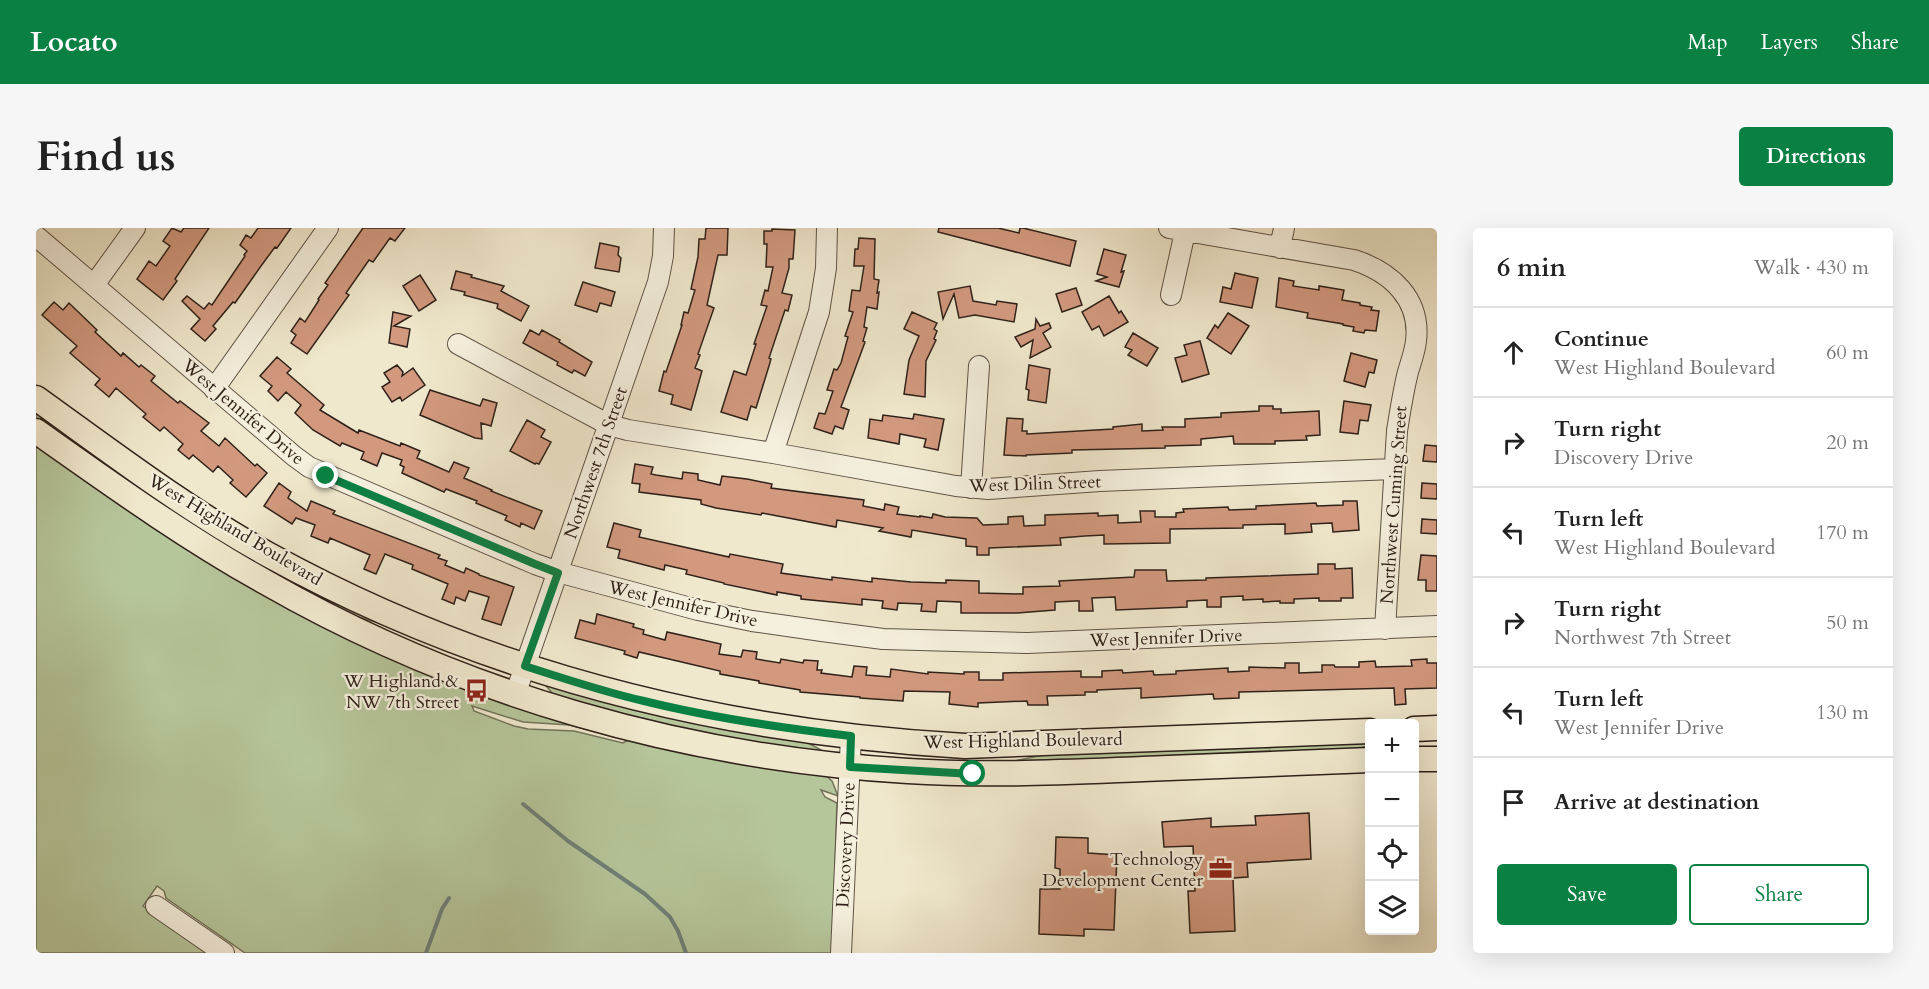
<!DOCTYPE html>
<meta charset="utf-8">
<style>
:root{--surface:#fff;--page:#f6f6f6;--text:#222;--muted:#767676;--line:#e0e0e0;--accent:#0b8043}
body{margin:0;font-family:Cardo,serif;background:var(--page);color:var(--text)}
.controls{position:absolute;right:18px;bottom:18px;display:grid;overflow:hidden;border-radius:6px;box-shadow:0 6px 24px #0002}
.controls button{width:54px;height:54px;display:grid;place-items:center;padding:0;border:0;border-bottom:2px solid var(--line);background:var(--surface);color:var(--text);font:30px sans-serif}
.stop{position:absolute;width:18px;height:18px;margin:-14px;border:4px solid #0b8043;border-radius:50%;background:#fff}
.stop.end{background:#0b8043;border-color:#fff;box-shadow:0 2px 6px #0008}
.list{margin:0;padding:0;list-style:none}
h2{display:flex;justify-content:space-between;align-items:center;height:78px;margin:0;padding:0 24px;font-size:26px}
h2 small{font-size:20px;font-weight:400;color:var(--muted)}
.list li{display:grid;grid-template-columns:39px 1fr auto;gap:18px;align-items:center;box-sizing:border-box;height:90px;padding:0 24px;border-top:2px solid var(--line)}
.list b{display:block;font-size:22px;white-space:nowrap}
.list p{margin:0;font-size:20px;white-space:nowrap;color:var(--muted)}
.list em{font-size:20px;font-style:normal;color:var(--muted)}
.actions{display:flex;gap:12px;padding:18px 24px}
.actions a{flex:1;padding:14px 0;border:2px solid var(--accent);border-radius:6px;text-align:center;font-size:21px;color:var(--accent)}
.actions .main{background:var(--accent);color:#fff}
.icon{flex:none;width:33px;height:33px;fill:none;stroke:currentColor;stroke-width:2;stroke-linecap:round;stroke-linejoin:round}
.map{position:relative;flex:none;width:1401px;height:725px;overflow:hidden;border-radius:6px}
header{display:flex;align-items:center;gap:36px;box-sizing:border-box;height:84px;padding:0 30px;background:var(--accent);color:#fff}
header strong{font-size:28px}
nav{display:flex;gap:33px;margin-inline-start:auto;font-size:21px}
.intro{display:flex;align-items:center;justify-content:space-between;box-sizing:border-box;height:144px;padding:0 36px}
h1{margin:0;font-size:42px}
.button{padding:15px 27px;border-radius:6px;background:var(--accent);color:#fff;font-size:21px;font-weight:700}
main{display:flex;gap:36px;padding:0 36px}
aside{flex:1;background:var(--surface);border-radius:6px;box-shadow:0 6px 24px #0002}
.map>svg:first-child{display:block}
.green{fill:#b6c69b;stroke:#72745a;stroke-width:1.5;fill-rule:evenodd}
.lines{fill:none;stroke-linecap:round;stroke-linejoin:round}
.stream{stroke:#6f8079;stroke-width:4}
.building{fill:#d2997f;stroke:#2f2119;stroke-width:1.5}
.minor-casing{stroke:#5f5346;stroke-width:22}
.major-casing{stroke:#2f2119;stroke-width:27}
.minor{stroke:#f5f0de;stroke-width:20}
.major{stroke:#f0e8cd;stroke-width:24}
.route{stroke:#0b8043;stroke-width:8}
.labels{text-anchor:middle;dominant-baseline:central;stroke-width:4.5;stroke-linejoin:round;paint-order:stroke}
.street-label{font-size:18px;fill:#2f2119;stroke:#f5f0de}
.poi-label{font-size:18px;fill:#2f2119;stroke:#f5f0de;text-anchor:end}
</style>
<header>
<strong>Locato</strong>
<nav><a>Map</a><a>Layers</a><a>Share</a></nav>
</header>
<div class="intro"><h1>Find us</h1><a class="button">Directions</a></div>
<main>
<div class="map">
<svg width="1401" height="725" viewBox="0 0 1401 725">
<rect width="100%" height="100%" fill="#f0e8cd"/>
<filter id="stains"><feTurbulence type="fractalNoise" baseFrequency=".00333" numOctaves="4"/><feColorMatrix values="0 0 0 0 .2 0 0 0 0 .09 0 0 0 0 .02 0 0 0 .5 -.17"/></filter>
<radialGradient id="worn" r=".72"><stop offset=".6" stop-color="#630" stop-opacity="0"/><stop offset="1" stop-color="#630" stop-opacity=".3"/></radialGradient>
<path class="green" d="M0,180L348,393L347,396L318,388L263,362L129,281L0,190Z
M0,212L343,420L788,546L796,553L802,568L785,562L789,569L801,575L796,725H209L130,670L128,663L121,658L107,678L175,725H0ZM436,478L487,494L534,497L592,512L587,515L538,503L492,501L478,498L438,483Z
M512,454L765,511L785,522V525L670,507L528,471L517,466L510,458Z
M1333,511V518L1304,524L973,534L1023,524Z"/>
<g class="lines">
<path class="stream" d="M487,576L532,613L609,666L634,689L642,703L650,725
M390,725L406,681L413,670"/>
</g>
<path class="building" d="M136,0L145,4L148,0H173L139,51L141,53L127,72L101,51L113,33L120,38L134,18L127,13Z
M222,0H255L241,20L239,19L225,38L199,75L197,74L177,98L180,101L169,113L155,101L164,91L146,73L151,68L168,81L173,75L176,77L209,28L208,27L211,23L204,17L210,7L215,10Z
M327,0H369L359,13L354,10L337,34L333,32L310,65L313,67L271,126L255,115L260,107L255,103L264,90L269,94L283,72L282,71L292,57L289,55Z
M670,0H692L691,27H682L671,77L678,80L662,126L664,127L659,140L666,143L655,182L635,176L637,167L623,163L628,143L630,144L646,97H645L648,84L652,85L659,62L655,61L662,29L663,11H669Z
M903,0H962L983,5L984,0H987L1040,13L1034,38L902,4Z
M736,1L759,2L757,31H753V40L746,65L756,67L752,83L749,82L733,130L735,131L733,138L720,180L715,178L711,192L685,184L698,143L710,147L720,116H718L731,78L725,77L729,62L732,63L737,39H730L731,16H728V3H736Z
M823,10L839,11L838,51L843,52L841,65L843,64L841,81L831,79L828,99L831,100L827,113L829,114L805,179L813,182L807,201L799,198L796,206L778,200L783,185L789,186L797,163L791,162L798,141L801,142L805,135L812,109L809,108L817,84L813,83L816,62L824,63L828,38H818L819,21H822Z
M564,15L583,19L582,27L585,30L583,44L559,40Z
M1068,21L1090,27L1085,44L1088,43L1083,59L1060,53L1071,49L1061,46Z
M420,43L436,47L435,49L468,58L465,63L493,78L485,93L461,80L462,76L428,67L429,64L415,61Z
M1199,45L1222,50L1216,80L1184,74L1187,59L1195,61Z
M384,47L400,72L383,83L367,58Z
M1243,50L1258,53L1257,58L1283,62V58L1308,62L1306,72L1324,75V77L1336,79L1335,82L1343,83L1340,103L1329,102L1328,105L1317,103L1318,99L1307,97V96L1271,90L1272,85L1240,79Z
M547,54L579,64L575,78L564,75L561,84L539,77Z
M934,58L937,73L960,77L961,73L981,76L978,94L939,87L923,90L918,66L907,91L902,64Z
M1040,60L1046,77L1026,84L1020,66Z
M1073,68L1083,85L1085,83L1092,94L1068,108L1063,98L1056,102L1046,84Z
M18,74L27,82L33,75L61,102L59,104L85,128L87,125L103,139L105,137L119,148L115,153L142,175L144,173L173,195L165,203L183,218L189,210L219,238L221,236L231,245L210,269L194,255L197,252L182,238L177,244L157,227L153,231L142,222L147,216L128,199L124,203L107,189L110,186L80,160L73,169L59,157L64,151L34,125L41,118L6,87Z
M357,84L375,88L358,98L374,101L371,119L353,115Z
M876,84L901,95L898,101L901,103L898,111L900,112L890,133L889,169L868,166L873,132L883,108L868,101Z
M1192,85L1213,98L1195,126L1171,110L1179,97L1182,100Z
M1000,91L1004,98L1013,95L1015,100L1007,105L1015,119L994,130L997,112L985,119L979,109L999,101Z
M494,102L503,107L506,102L524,112L523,114L556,134L549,148L538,142L536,145L521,137L522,134L487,115Z
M1097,105L1122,120L1111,138L1092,127L1096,122L1089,119Z
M1164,113L1173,146L1146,154L1139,130L1151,127L1148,117Z
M1315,125L1341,132L1338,145L1333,144L1329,159L1308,153Z
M241,129L255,141L251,145L288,177L284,182L322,205L323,202L364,218L365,215L384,223L381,230L413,244L418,234L433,240L428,250L456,262L455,263L506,283L498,301L485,295L484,299L469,292L471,288L440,275L441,273L410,261L408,264L366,245L368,239L364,237L366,232L346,225L341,238L325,231L328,224L306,215L304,218L277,202L259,185L265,177L250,164L242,173L232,163L236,158L224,148Z
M361,137L367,144L366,148L377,140L389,157L366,173L364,169L356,174L346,159L354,154L348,145Z
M993,137L1014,141L1010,175L992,172L993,162L990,161Z
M394,162L444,178L447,171L461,175L455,198L445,195L446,211L439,210L384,187Z
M1308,173L1335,177L1332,193L1324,192L1322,206L1304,204Z
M1223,178H1237V181H1245V185L1283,183L1284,207L1270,208L1271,212L1239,213V216H1198L1197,208L1165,211V217L1129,218V220L1036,222V225L990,227V228L968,227L971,190L987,191L986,203H991V206L1077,201V199L1106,196V203L1127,202L1126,199H1149V191L1185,189V185L1223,183Z
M878,186L908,191L902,222L888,219L890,211L864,206L863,216L832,210L834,191L846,193L847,187L877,191Z
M491,192L509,202L505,209L515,214L503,236L500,235L499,236L474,223Z
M1389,217L1401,218V234L1387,233Z
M599,236L617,239L615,246L620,247L646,251L647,244L662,246V252L684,257L686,248L711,251L736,256L735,260L828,272L827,278L848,282L849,276L863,279L861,286L884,289V288L896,290L897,286L909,289L941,290L947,297L972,296V289L987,288L988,298L1009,297V287L1062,285V288L1082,287V295L1105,294L1104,283H1119V289H1140V285L1148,284L1147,281L1192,279L1193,282L1220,281V278L1280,275L1281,278L1307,277V273H1321L1323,302L1297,304L1296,295L1275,296L1276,304L1249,306V296L1207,297V300L1134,301V315L1068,316V307L1049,308L1024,310L1025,317L953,320V327H941V319L930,318V311L876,302L875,309L843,303L847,300L801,292L800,299L726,285L725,287L680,280L665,276V272L603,264L604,256L596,255Z
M243,255L255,264L252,270L271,283L275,273L299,283L297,286L404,327L402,330L411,333L409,337L428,345L430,340L443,346V347L478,359L465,397L446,391L453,369L433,363L429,373L420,369L418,376L406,371L412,356L376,341L377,337L349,326L340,346L328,341L334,327L294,310L292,315L275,308L279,297L260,290L256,296L228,278Z
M1386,255L1401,256V271L1385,270Z
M1386,291L1401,292V306L1385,305Z
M578,295L605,302L603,309L693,329L694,326L747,336L745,345L796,352V349L836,354V350L875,354L910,355V352L943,353V365L987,366V359L1024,358L1023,353L1098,349L1099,342H1130L1131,353L1170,352V350L1282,346V336H1299V341L1316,340L1317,370H1305V373H1283V370L1258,371V375H1244V373L1227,374V371L1207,372V368L1185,369V379H1171V372L1151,373V379L1080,382L1079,369L1056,370L1057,383H1043V373H1039L1019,374V382L981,385H925V374L901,373L900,384L885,383L886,376L862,375L861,382L846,380L847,373L826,371V377L765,371V368L741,364V367L688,356V355L650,346L651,342L629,337L628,342L582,330L584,322L571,319Z
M1385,327L1401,328V363H1390V352H1382Z
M561,386L598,396L597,399L608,402L607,406L629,412L631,404L685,416L683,426L705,429L707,422L721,424L720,431L744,435L745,431L767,435L768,432L782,433L781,442H786L785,445L816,449L818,438L831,439L830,447L854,449L855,441L892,446V444L928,446V444H943V452H967V445L1045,443V449H1066V443L1086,442L1087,445L1117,443L1118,447L1140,446V443L1192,440V444L1213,443V439L1249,440V435H1263V445L1286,444V437H1298L1299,439H1323V434L1339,433L1340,439L1376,438L1375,432L1391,431V435H1401V460L1369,461L1370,476L1359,477L1358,460L1203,464V470L1178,471L1177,466L1105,470V460L1061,462V464H1049V467L1011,468L1012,477H992L991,473L942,475V479L913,476L914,464L868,463L867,473L824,470V469L764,464V462L723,455V453L684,446V443L603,424L601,430L588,426L589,423L539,410L544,392L559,396Z
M1273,585L1275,631L1211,635L1212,649L1197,650L1199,703L1154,705L1152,663H1159L1157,618L1128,619L1126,594L1175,590V599L1220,597L1219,588Z
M1020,609L1052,610V625L1081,627L1078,702L1048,701V708L1003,706L1004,661H1024V641L1019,640Z"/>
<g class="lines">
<defs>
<path id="minor" d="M1133,0L1318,32C1355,44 1385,71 1380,113C1379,123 1375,134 1372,144C1367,164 1364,184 1361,203L1349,401
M0,8L258,228L273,239L499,336L522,344L662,382L716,393L786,403L847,411L991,415L1401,398
M1244,20L1248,0
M58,57L99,0
M1135,67L1149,4
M422,116L573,197L592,202L737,225L920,258L952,261L1064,253L1357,241
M178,161L292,0
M737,225L783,84L790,40L791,0
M935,260L943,138
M479,467L622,54L627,28L628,0
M120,678L188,725
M805,725L815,509"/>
<path id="major" d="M0,170C75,224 150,281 231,326C448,446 682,504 929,518L1334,503
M0,203C75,256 150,310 231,355C425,466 649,530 872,543C951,548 1028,544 1107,541C1182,538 1258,535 1334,532
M1378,501L1401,500
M1378,531H1401"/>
</defs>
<use href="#minor" class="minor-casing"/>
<use href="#major" class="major-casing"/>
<use href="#minor" class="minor"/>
<use href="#major" class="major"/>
</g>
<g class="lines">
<path class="route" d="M290,248L499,336L522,345L489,438C529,451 568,464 608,473C676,490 746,500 815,508L814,539L937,546"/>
</g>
<defs>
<symbol id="bus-bare" viewBox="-9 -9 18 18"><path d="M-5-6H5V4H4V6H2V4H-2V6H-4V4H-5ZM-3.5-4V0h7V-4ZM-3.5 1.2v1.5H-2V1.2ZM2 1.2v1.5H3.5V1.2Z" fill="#8f2418" stroke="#f5f0de" stroke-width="2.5" paint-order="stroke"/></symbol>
<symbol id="office-bare" viewBox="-9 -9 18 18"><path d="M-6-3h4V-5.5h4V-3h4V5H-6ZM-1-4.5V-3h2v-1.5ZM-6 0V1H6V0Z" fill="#8f2418" stroke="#f5f0de" stroke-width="2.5" paint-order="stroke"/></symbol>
</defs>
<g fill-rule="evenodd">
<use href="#bus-bare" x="424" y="446" width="33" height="33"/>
<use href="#office-bare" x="1168" y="624" width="33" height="33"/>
</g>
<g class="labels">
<g class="street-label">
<text transform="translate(207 184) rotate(40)">West Jennifer Drive</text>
<text transform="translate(560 235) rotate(-71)">Northwest 7th Street</text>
<text transform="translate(999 256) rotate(-2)">West Dilin Street</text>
<text transform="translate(1358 277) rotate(-86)">Northwest Cuming Street</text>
<text transform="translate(199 302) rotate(31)">West Highland Boulevard</text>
<text transform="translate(647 376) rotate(13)">West Jennifer Drive</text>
<text transform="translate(1130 410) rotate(-2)">West Jennifer Drive</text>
<text transform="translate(987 513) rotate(-1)">West Highland Boulevard</text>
<text transform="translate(810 617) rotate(-87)">Discovery Drive</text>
</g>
<g class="poi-label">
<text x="423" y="453">W Highland &amp;<tspan x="423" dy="21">NW 7th Street</tspan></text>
<text x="1167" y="631">Technology<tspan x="1167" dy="21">Development Center</tspan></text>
</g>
</g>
<rect width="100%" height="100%" filter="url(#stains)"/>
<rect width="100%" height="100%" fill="url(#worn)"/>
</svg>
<div class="controls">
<button>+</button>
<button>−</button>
<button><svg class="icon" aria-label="locate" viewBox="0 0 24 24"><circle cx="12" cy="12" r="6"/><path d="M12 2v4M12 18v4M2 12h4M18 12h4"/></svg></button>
<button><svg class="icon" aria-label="layers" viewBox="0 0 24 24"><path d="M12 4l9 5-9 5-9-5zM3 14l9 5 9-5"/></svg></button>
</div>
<div class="stop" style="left:937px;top:546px"></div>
<div class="stop end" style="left:290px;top:248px"></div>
</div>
<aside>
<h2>6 min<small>Walk · 430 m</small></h2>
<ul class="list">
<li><svg class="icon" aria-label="ahead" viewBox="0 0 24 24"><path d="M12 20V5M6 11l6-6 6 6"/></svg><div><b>Continue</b><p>West Highland Boulevard</p></div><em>60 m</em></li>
<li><svg class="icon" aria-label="right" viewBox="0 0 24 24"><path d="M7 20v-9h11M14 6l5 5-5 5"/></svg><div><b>Turn right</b><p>Discovery Drive</p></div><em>20 m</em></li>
<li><svg class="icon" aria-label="left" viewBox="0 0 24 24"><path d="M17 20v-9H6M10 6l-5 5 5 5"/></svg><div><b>Turn left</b><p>West Highland Boulevard</p></div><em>170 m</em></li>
<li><svg class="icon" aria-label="right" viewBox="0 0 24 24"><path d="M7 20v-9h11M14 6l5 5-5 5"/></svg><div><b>Turn right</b><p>Northwest 7th Street</p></div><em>50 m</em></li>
<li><svg class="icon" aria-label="left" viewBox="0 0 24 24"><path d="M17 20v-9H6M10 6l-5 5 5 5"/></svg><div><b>Turn left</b><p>West Jennifer Drive</p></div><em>130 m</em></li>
<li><svg class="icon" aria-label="arrive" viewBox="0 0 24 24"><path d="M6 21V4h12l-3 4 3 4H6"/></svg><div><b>Arrive at destination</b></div></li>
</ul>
<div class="actions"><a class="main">Save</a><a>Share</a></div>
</aside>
</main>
